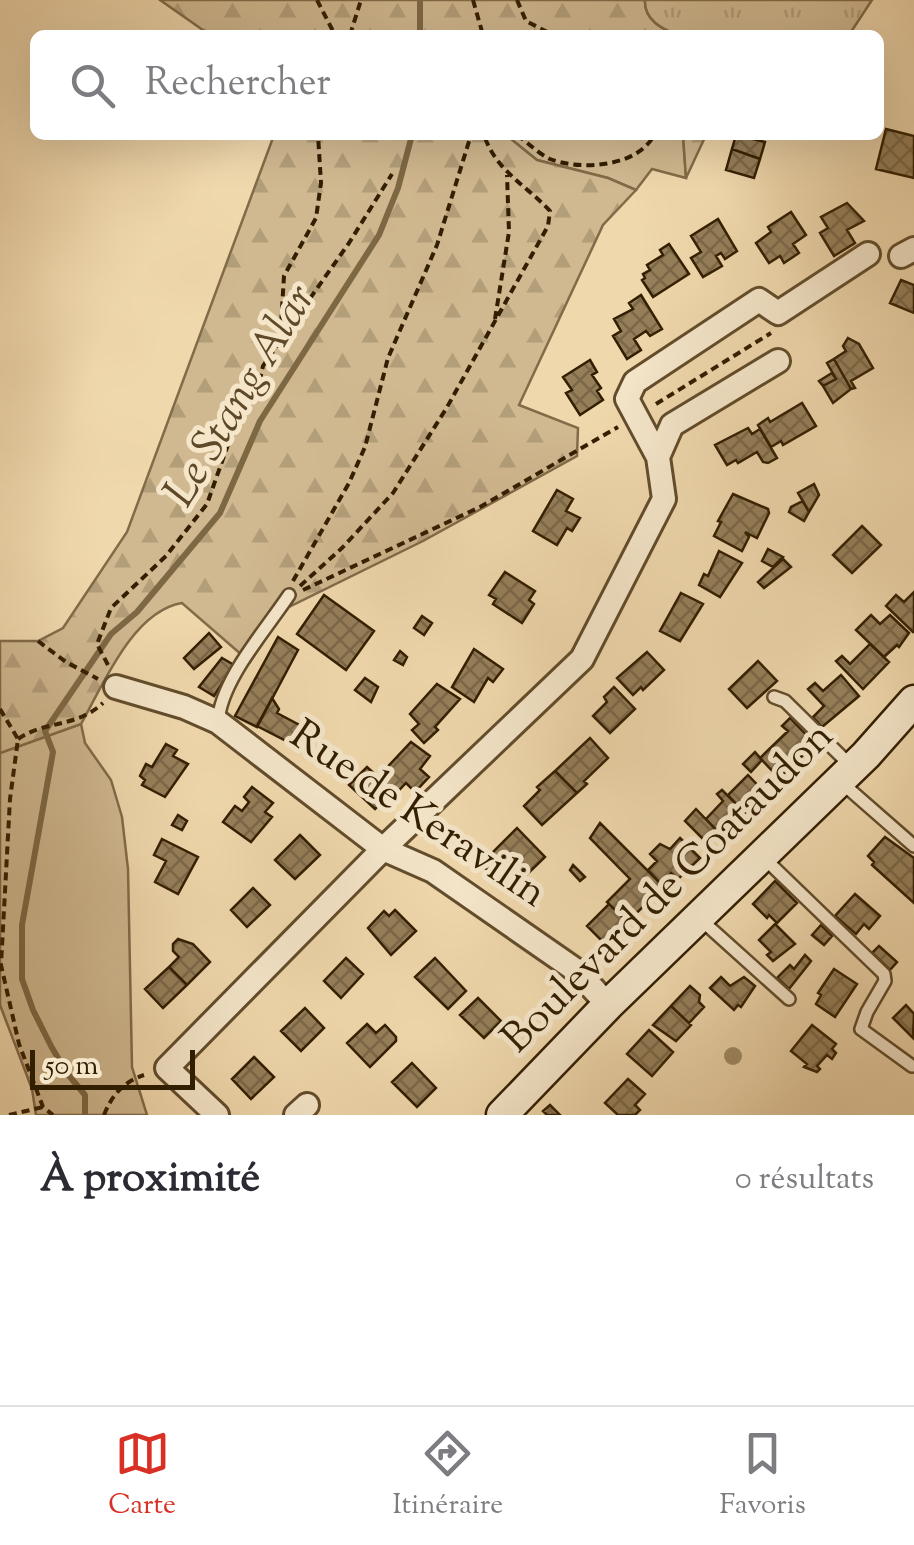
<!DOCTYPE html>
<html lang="fr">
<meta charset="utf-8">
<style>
:root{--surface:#fff;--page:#f7f7f7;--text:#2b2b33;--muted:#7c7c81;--line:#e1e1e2;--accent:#d93025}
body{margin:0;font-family:"Sorts Mill Goudy",serif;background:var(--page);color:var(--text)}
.scale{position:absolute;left:30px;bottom:25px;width:165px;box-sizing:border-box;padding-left:10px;border:5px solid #321e00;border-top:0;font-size:28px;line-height:35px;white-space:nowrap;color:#321e00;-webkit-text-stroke:8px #f5e6ca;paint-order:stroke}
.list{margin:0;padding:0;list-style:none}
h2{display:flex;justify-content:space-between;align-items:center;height:130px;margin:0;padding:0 40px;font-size:42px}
h2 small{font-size:32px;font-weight:400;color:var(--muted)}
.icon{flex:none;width:55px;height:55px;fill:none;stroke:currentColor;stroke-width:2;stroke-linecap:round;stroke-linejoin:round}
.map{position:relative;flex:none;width:914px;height:1115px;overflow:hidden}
.search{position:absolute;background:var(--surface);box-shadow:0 10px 40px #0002;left:30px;right:30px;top:30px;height:110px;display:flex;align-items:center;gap:25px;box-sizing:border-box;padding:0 35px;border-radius:15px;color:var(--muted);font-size:38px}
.sheet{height:290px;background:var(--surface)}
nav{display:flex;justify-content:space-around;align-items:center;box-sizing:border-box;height:140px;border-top:2px solid var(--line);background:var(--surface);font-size:28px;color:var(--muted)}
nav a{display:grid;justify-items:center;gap:5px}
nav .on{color:var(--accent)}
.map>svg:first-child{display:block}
.green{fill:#d0b890;stroke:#816b48;stroke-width:2.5}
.forest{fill:url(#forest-firs);stroke:#816b48;stroke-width:2.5}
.park{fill:url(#park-tufts);stroke:#816b48;stroke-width:2.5}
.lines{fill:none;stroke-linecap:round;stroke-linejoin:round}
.stream{stroke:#7d6844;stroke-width:6}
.building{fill:url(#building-cross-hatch);stroke:#321e00;stroke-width:2.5}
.service-casing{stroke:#624c2b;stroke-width:16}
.minor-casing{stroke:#624c2b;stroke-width:28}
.secondary-casing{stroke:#321e00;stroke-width:35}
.path{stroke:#321e00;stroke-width:4;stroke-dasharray:8 5;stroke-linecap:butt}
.service{stroke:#f5e6ca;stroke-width:11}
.minor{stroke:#f5e6ca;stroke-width:22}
.secondary{stroke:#f5e6ca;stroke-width:30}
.tree{fill:#a18b66}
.labels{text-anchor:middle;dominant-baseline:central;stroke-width:10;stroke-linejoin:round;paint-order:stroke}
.street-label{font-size:42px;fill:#321e00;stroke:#f5e6ca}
.water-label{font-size:45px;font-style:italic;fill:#5e4928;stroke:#f5e6ca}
</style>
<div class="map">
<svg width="914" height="1115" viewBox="0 0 914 1115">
<defs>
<pattern id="forest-firs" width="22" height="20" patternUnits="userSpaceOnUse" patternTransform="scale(2.5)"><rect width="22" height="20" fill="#d0b890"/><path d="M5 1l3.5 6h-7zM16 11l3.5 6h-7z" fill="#b39e7a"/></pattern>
<pattern id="park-tufts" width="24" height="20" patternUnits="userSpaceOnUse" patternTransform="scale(2.5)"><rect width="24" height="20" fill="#d0b890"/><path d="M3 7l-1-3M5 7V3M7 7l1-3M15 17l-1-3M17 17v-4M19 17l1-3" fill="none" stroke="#b39e7a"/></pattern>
<pattern id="building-cross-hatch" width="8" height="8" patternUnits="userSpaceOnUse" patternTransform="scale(2.5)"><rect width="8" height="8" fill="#957f5a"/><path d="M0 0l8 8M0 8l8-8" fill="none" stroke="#7a6748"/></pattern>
</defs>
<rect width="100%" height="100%" fill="#f0d8ad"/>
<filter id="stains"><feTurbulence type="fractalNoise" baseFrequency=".002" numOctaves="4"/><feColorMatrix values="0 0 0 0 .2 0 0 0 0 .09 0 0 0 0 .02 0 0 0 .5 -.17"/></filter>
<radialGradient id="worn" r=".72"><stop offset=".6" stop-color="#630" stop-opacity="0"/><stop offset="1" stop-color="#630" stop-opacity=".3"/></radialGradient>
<path class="green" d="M506,135H683L686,178L652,169L636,190L608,178L537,160Z
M81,724L85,743L111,780L122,817L128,869L132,1067L147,1115H36L32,1089L0,1005V753Z"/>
<path class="forest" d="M160,0H645C644,20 662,29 678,35H210Z
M274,135H506L537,160L608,178L636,190L603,225L519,405L578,428L577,456L423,541L285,609L250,662L182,603C133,611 103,685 81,724L0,753V641H38L63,628L127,532Z
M683,135H706L686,178Z"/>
<path class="park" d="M645,0H872L849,35H678C662,29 644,20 645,0Z"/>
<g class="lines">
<path class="stream" d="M420,35V0
M85,1115V1095L66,1072L51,1046L33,1010L22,979V925L53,752L45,731L111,634L137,612L220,513L260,421L379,235L398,188L412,135"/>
</g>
<path class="building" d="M886,129L914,136V178L876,169Z
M736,135L765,142L760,159L732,149Z
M732,149L760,159L754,178L726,170Z
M847,203L864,221L847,230L855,243L834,256L820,233L828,228L821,217Z
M791,212L806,235L793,244L799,253L784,263L780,256L769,263L756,243L771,232L768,227Z
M718,219L737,251L725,259L721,253L716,256L722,266L703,277L691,258L701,252L691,236Z
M669,244L689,274L653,297L642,280L645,278L643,274L650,270L647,265L663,255L660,250Z
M901,280L914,285V313L890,303Z
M641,295L662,329L650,336L646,331L634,339L641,350L627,359L613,336L621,331L614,319L633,309L629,303Z
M848,338L859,344L873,368L851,381L855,388L851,389L834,359L846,351L843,346Z
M834,359L851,389L833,403L823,386L836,379L827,363Z
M590,360L597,372L592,375L601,388L597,391L603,400L580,415L566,393L572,390L563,377Z
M832,373L836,379L823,386L819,381Z
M802,403L816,426L783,445L781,441L771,447L758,425L768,418L770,422Z
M748,428L752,434L760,429L777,458L768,463L763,462L757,452L738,463L736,460L727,465L715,445Z
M814,484L819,495L809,512L798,493Z
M557,490L573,499L566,511L580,518L572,531L567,528L557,545L533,531Z
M733,494L768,509L769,513L757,538L745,532L749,537L742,551L714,536L721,522L718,521Z
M803,501L809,512L804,521L789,512L791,507Z
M862,526L881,545L852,573L833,555Z
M768,549L783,557L773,567L762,561Z
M719,551L742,563L720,597L699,585L704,574L708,576Z
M783,559L791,567L764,588L758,582Z
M505,572L535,591L529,600L534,604L522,623L493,604L496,599L489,595Z
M914,592V631L913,632L886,606L896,595L904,602Z
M681,593L703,604L680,641L660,631Z
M324,595L374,631L346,670L297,634Z
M871,615L880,624L890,615L909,633L899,647L897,645L884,657L856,630Z
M422,616L432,623L424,635L414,628Z
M209,633L221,647L194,669L184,658Z
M278,637L298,650L257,727L235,716Z
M870,644L889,662L863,689L836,661L842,656L850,664Z
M474,649L503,669L493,682L488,678L474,702L452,687Z
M400,651L407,657L403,665L394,660Z
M647,652L664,670L643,690L641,687L633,695L617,678Z
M222,658L234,665L214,696L199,687Z
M758,661L777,681L747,708L729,689Z
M841,675L859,696L822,727L813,717L824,706L808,689L815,683L823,691Z
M365,678L378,687L371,702L355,690Z
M437,684L460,699L435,727L438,730L424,743L412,730L419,724L410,714Z
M614,687L635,709L610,733L593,716L607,702L604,697Z
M272,698L279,709L277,713L309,730L300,748L257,726Z
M790,718L815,744L779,778L760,758L788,731L782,726Z
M590,738L608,758L584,781L587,784L577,793L555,771Z
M411,742L430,756L420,769L429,777L415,792L406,783L385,805L382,802L375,809L349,785L367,767L378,777Z
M166,744L177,750L173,756L188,764L165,797L142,785L145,780L140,776L146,764L152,767Z
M755,752L762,760L751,772L743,764Z
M555,771L577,793L542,825L524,806L540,790L537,787Z
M748,775L765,793L745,813L728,795Z
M252,787L273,803L265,812L272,817L251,842L223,822L235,806L242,811L249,802L244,797Z
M722,790L745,813L722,836L706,819L723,801L717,794Z
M696,809L719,833L708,844L685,821Z
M178,815L187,821L182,830L172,825Z
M600,823L664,887L627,922L607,902L630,879L590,838Z
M517,828L545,857L514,887L503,876L498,881L481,864Z
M300,835L320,855L295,879L275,860Z
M885,837L914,858V903L872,865L874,862L868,856Z
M680,838L700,858L678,879L671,873L661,884L648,870L657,861L650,854L660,844L670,849Z
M162,839L198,857L178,894L155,882L166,861L154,855Z
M573,865L585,877L580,881L570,870Z
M775,881L797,903L777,923L769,915L767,918L753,904Z
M253,888L270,905L247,927L231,910Z
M855,894L880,916L869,929L864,924L856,934L835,916Z
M609,904L627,922L605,944L587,926Z
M395,910L416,931L391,955L368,928L384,911L389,916Z
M775,924L795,944L773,961L767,955L771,952L759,940Z
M821,925L832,936L824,945L812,935Z
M178,939L193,944L210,962L187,985L169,967L179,957L173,951V944Z
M879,946L897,962L890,970L872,953Z
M805,955L811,961L789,989L777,978L790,965L794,969Z
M346,958L363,974L341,998L324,981Z
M435,958L466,991L448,1009L415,977Z
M169,967L187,985L163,1008L145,989Z
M834,969L857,984L835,1017L816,1004L821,995L818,993Z
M721,977L730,986L744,977L755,986L741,1007L738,1005L734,1010L710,988Z
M690,986L700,995L699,1002L704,1007L689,1023L671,1006Z
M478,998L501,1021L484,1038L460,1015Z
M906,1005L914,1014L913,1038L893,1018Z
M671,1006L691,1025L676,1041L653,1025Z
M305,1008L324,1028L301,1051L281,1031Z
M367,1024L376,1033L385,1025L396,1037V1041L370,1067L347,1043Z
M812,1025L836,1044L832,1049L836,1053L832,1059L827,1055L817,1066L820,1069L817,1072L804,1067L807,1064L791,1051Z
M649,1030L673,1052L652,1076L627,1054Z
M254,1057L274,1077L251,1099L232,1079Z
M412,1063L436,1088L417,1107L392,1082Z
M628,1079L645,1094L635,1105L640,1110L635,1115H618L605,1103Z
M550,1105L560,1115H547L543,1111Z"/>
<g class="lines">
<defs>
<path id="service" d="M774,697L785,701L852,767
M218,722C221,680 265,631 289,595
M842,783L914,846
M764,858L884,974L885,981L867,1012L861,1029L912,1066
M699,918L789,999"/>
<path id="minor" d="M901,256L914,249
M658,457L672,425L778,361
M116,687L184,707L218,722L383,849L433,871L577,971L608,1005
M217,1115L167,1068L383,849L582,659L664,499L658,457L627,399L635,382L759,300L778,313L868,254
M296,1115L307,1105"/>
<path id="secondary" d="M502,1115L608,1005L866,755L914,701"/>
</defs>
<use href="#service" class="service-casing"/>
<use href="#minor" class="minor-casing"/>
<use href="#secondary" class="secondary-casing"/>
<path class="path" d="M317,0L335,35
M473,0L483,35
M517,0L526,21L553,35
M350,35L361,0
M517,135C527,142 539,154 550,159C580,171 638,167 654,135
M495,319L509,232L507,175
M280,341L349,243L392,174
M656,404L771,333
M293,581L349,483L365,447L388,358L437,245L471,135
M300,586L342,548L393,493L446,409L548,226L550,211C526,185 496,171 484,135
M303,590L480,507L618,427
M38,641L66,662L98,679
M108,665L97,644L111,608L166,556L207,504L229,442L257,392L263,366L280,341L284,276L316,218L321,183L318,135
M0,709L18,739L10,799L1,965L19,1044L43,1107L53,1115
M18,739C46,720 76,728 103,703
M9,1115L43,1107
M104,1115C112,1095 123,1082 144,1075"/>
<use href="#service" class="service"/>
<use href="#minor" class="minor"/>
<use href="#secondary" class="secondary"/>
</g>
<circle class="tree" cx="733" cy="1056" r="9"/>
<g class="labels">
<g class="street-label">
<text transform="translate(417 816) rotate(34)">Rue de Keravilin</text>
<text transform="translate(669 889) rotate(-45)">Boulevard de Coataudon</text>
</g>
<g class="water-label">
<text transform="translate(242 397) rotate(-59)">Le Stang Alar</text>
</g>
</g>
<rect width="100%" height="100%" filter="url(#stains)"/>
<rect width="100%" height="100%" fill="url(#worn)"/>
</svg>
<div class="scale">50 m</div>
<div class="search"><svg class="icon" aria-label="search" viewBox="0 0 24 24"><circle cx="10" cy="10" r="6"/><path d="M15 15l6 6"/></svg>Rechercher</div>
</div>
<section class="sheet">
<h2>À proximité<small>0 résultats</small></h2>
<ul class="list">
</ul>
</section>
<nav>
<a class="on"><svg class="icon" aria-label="map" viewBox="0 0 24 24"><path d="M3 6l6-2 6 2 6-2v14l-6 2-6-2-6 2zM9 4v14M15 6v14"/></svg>Carte</a>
<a><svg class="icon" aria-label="directions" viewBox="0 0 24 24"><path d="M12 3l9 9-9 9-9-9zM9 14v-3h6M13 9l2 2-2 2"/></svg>Itinéraire</a>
<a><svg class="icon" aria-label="saved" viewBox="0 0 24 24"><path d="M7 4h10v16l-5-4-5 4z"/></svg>Favoris</a>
</nav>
